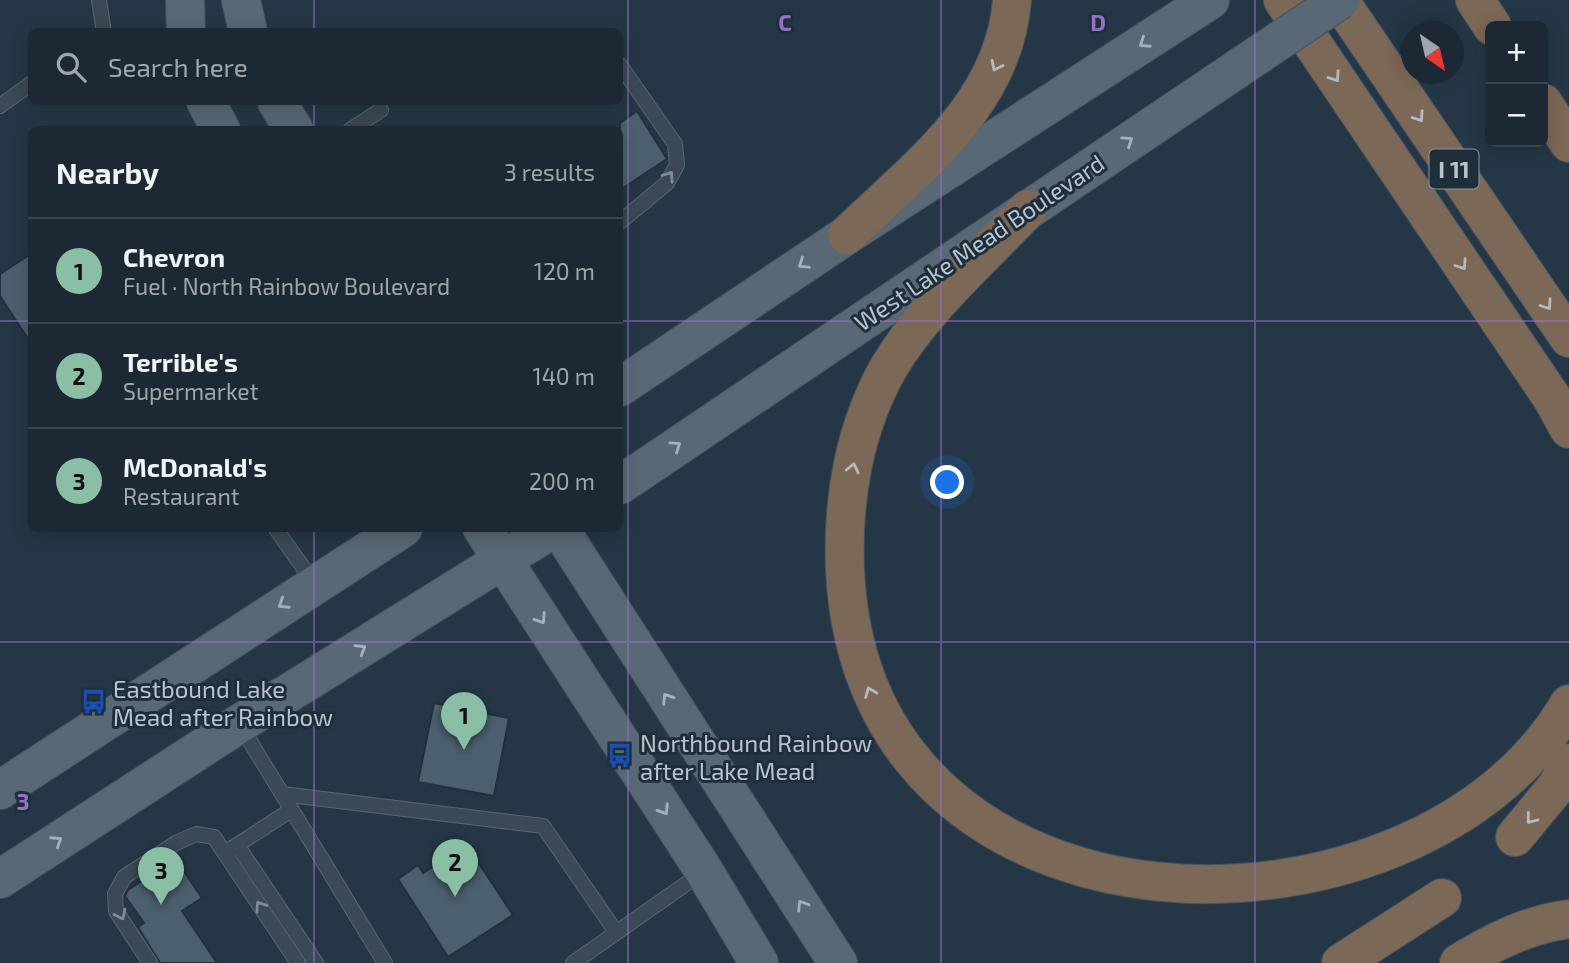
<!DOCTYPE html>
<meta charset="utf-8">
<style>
:root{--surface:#1c2934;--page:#293540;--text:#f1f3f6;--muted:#a0a6ac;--line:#3a454f;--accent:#8abfa5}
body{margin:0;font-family:"Exo 2",sans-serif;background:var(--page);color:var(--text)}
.controls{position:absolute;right:21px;top:21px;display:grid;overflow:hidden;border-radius:10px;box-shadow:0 4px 18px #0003}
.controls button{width:63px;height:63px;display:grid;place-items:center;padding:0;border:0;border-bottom:2px solid var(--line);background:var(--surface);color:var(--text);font:35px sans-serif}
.compass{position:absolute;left:1401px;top:21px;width:63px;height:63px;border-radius:50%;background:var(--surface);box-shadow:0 4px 18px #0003;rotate:146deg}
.you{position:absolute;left:948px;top:483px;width:24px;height:24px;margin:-18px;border:5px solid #fff;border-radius:50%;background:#1a73e8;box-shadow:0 0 0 10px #1a73e833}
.badge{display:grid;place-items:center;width:46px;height:46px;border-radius:50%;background:var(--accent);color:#111;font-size:23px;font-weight:700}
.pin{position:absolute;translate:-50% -58px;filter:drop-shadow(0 2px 4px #0008)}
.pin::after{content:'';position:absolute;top:37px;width:24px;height:21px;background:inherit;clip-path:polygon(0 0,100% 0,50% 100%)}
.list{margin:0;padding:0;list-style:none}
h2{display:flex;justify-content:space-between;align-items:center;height:91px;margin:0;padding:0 28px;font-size:30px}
h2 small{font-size:23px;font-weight:400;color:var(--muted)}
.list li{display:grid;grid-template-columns:46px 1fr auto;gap:21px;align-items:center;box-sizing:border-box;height:105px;padding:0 28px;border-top:2px solid var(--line)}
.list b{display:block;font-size:26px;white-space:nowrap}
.list p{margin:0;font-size:23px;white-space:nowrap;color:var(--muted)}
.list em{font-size:23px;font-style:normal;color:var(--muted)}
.icon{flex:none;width:38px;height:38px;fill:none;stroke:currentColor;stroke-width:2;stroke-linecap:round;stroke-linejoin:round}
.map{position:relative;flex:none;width:1569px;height:963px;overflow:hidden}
.search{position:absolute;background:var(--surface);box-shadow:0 4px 18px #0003;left:28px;top:28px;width:595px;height:77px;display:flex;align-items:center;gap:18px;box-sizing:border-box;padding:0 24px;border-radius:10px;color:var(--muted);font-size:26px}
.panel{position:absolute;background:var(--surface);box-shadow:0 4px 18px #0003;left:28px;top:126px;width:595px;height:406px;border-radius:10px}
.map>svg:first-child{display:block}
.building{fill:#4c5f6e;stroke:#21303d;stroke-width:2}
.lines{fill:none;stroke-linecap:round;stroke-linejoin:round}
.service-casing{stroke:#596672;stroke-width:16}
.primary-casing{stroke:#44525e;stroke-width:40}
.motorway-casing{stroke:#455360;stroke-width:40}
.service{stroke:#3a4955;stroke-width:14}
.primary{stroke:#586875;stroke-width:38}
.motorway{stroke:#7c6857;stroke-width:38}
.primary-bridge-casing{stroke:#44525e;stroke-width:40;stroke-linecap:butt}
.primary-bridge{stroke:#586875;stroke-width:38}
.oneway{stroke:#a5b1bc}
.oneway2{stroke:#b2bac2}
.oneway3{stroke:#7f8c98}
.grid{fill:none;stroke:#9670c6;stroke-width:2;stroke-opacity:0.55}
.labels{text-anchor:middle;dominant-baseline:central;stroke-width:6;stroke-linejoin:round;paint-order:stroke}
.shield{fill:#1f2e3b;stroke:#8a96a2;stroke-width:2}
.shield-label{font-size:23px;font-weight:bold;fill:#b8c3ce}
.street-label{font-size:24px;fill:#b8c3ce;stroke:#1f2e3b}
.poi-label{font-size:24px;fill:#b8c3ce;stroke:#1f2e3b;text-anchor:start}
.grid-label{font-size:23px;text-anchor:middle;font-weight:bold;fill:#9670c6;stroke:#1f2e3b;stroke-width:6;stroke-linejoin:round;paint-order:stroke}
</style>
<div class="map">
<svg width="1569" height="963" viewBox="0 0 1569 963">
<rect width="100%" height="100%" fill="#253746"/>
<path class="building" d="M637,111L667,159L620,190V123Z
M32,253V345L0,296V274Z
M434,703L509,718L494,796L418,782Z
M451,854L476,859L513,915L448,957L398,879L418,865L423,873Z
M175,858L202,898L182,911L217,963H160L138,927L144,923L125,896L128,890Z"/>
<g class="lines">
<defs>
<path id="service" d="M99,0L104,32
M620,65L675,144L677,165L667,183L620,222
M0,106L32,83
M350,130L381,110
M276,529L314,583
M240,725L385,963
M282,794L543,826L616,932
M237,845L316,963
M231,849L291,810
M150,963L116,911L115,894L124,877L176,843L196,834L214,837L298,963
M573,963L703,872"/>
<path id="primary" d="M185,0L186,32
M241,0L248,32
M206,102L221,130
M277,102L294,130
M620,387L847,235L1210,0
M620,485L1243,65
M482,528L704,871L759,963
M559,528L838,963
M0,790L403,528
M0,879L239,724L554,528"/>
<path id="motorway" d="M1283,0L1552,398L1569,429
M1339,0L1569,338
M1475,0L1492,26
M1543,103L1569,143
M1028,209C982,258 924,308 889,367C854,428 842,501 845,570C863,963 1418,963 1569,704
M847,235C917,167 1004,105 1012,0
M1515,837L1557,786L1569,763
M1341,963L1442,898
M1459,963C1493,942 1529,924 1569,919"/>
</defs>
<use href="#service" class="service-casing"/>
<use href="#primary" class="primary-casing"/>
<use href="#motorway" class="motorway-casing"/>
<use href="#service" class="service"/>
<use href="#primary" class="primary"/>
<use href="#motorway" class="motorway"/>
<defs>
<path id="primary-bridge" d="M1243,65L1340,0"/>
</defs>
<use href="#primary-bridge" class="primary-bridge-casing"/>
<use href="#primary-bridge" class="primary-bridge"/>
</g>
<defs><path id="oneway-chevron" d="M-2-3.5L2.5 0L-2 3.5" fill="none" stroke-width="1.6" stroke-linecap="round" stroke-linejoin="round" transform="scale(1.75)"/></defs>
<g class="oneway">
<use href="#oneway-chevron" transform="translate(1144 43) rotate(147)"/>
<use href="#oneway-chevron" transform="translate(1128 141) rotate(-34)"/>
<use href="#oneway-chevron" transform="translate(803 264) rotate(146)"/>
<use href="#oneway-chevron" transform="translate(676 446) rotate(-34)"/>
<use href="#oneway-chevron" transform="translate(283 604) rotate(147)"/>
<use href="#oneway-chevron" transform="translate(541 619) rotate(57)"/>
<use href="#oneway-chevron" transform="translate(361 649) rotate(-31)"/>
<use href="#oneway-chevron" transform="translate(667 698) rotate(-123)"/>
<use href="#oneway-chevron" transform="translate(664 810) rotate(57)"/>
<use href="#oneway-chevron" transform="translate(57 841) rotate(-33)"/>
<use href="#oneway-chevron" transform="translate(802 905) rotate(-122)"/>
</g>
<g class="oneway2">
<use href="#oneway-chevron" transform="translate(996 66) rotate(116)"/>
<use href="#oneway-chevron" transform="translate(1335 77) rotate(56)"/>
<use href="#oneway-chevron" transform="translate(1419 117) rotate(56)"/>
<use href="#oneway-chevron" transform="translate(1462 265) rotate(56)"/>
<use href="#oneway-chevron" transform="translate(1547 305) rotate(56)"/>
<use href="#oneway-chevron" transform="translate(853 468) rotate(-77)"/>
<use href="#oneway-chevron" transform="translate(870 692) rotate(-112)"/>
<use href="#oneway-chevron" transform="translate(1531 819) rotate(128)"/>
</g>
<g class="oneway3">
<use href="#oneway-chevron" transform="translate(669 176) rotate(-56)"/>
<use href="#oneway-chevron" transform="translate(260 906) rotate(-124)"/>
<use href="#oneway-chevron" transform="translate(121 915) rotate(64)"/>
</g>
<path class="grid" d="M314,0V32M628,0V963M941,0V963M1255,0V963M314,102V130M0,321H32M620,321H1569M314,528V963M0,642H1569"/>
<defs>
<symbol id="bus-bare" viewBox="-9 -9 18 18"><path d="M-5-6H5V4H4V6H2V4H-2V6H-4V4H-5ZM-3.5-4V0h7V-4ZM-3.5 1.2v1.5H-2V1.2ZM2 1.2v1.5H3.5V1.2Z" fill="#1a4fb4" stroke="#1f2e3b" stroke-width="2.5" paint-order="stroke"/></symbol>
</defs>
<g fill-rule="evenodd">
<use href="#bus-bare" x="76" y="684" width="35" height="35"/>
<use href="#bus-bare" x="602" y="738" width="35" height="35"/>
</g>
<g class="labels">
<rect class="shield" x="1429.5" y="149.5" width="49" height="39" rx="5"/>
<g class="shield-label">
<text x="1454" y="169">I 11</text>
</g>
<g class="street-label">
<text transform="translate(979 242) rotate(-34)">West Lake Mead Boulevard</text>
</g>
<g class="poi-label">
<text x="113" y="688">Eastbound Lake<tspan x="113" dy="28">Mead after Rainbow</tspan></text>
<text x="640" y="742">Northbound Rainbow<tspan x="640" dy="28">after Lake Mead</tspan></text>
</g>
</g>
<g class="grid-label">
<text x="785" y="31">C</text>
<text x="1098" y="31">D</text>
<text x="23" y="810">3</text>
</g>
</svg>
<div class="controls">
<button>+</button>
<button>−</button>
</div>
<svg class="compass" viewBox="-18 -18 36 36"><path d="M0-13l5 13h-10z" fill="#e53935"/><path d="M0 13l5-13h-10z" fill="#a0a6ac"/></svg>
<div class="you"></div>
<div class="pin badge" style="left:464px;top:750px">1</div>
<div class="pin badge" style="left:455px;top:897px">2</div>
<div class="pin badge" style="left:161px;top:905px">3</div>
<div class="search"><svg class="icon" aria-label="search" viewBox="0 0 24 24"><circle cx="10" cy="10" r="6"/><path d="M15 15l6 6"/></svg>Search here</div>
<section class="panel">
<h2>Nearby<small>3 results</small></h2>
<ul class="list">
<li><span class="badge">1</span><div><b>Chevron</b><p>Fuel · North Rainbow Boulevard</p></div><em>120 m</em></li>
<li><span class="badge">2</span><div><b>Terrible's</b><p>Supermarket</p></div><em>140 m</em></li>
<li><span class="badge">3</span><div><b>McDonald's</b><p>Restaurant</p></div><em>200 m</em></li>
</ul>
</section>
</div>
